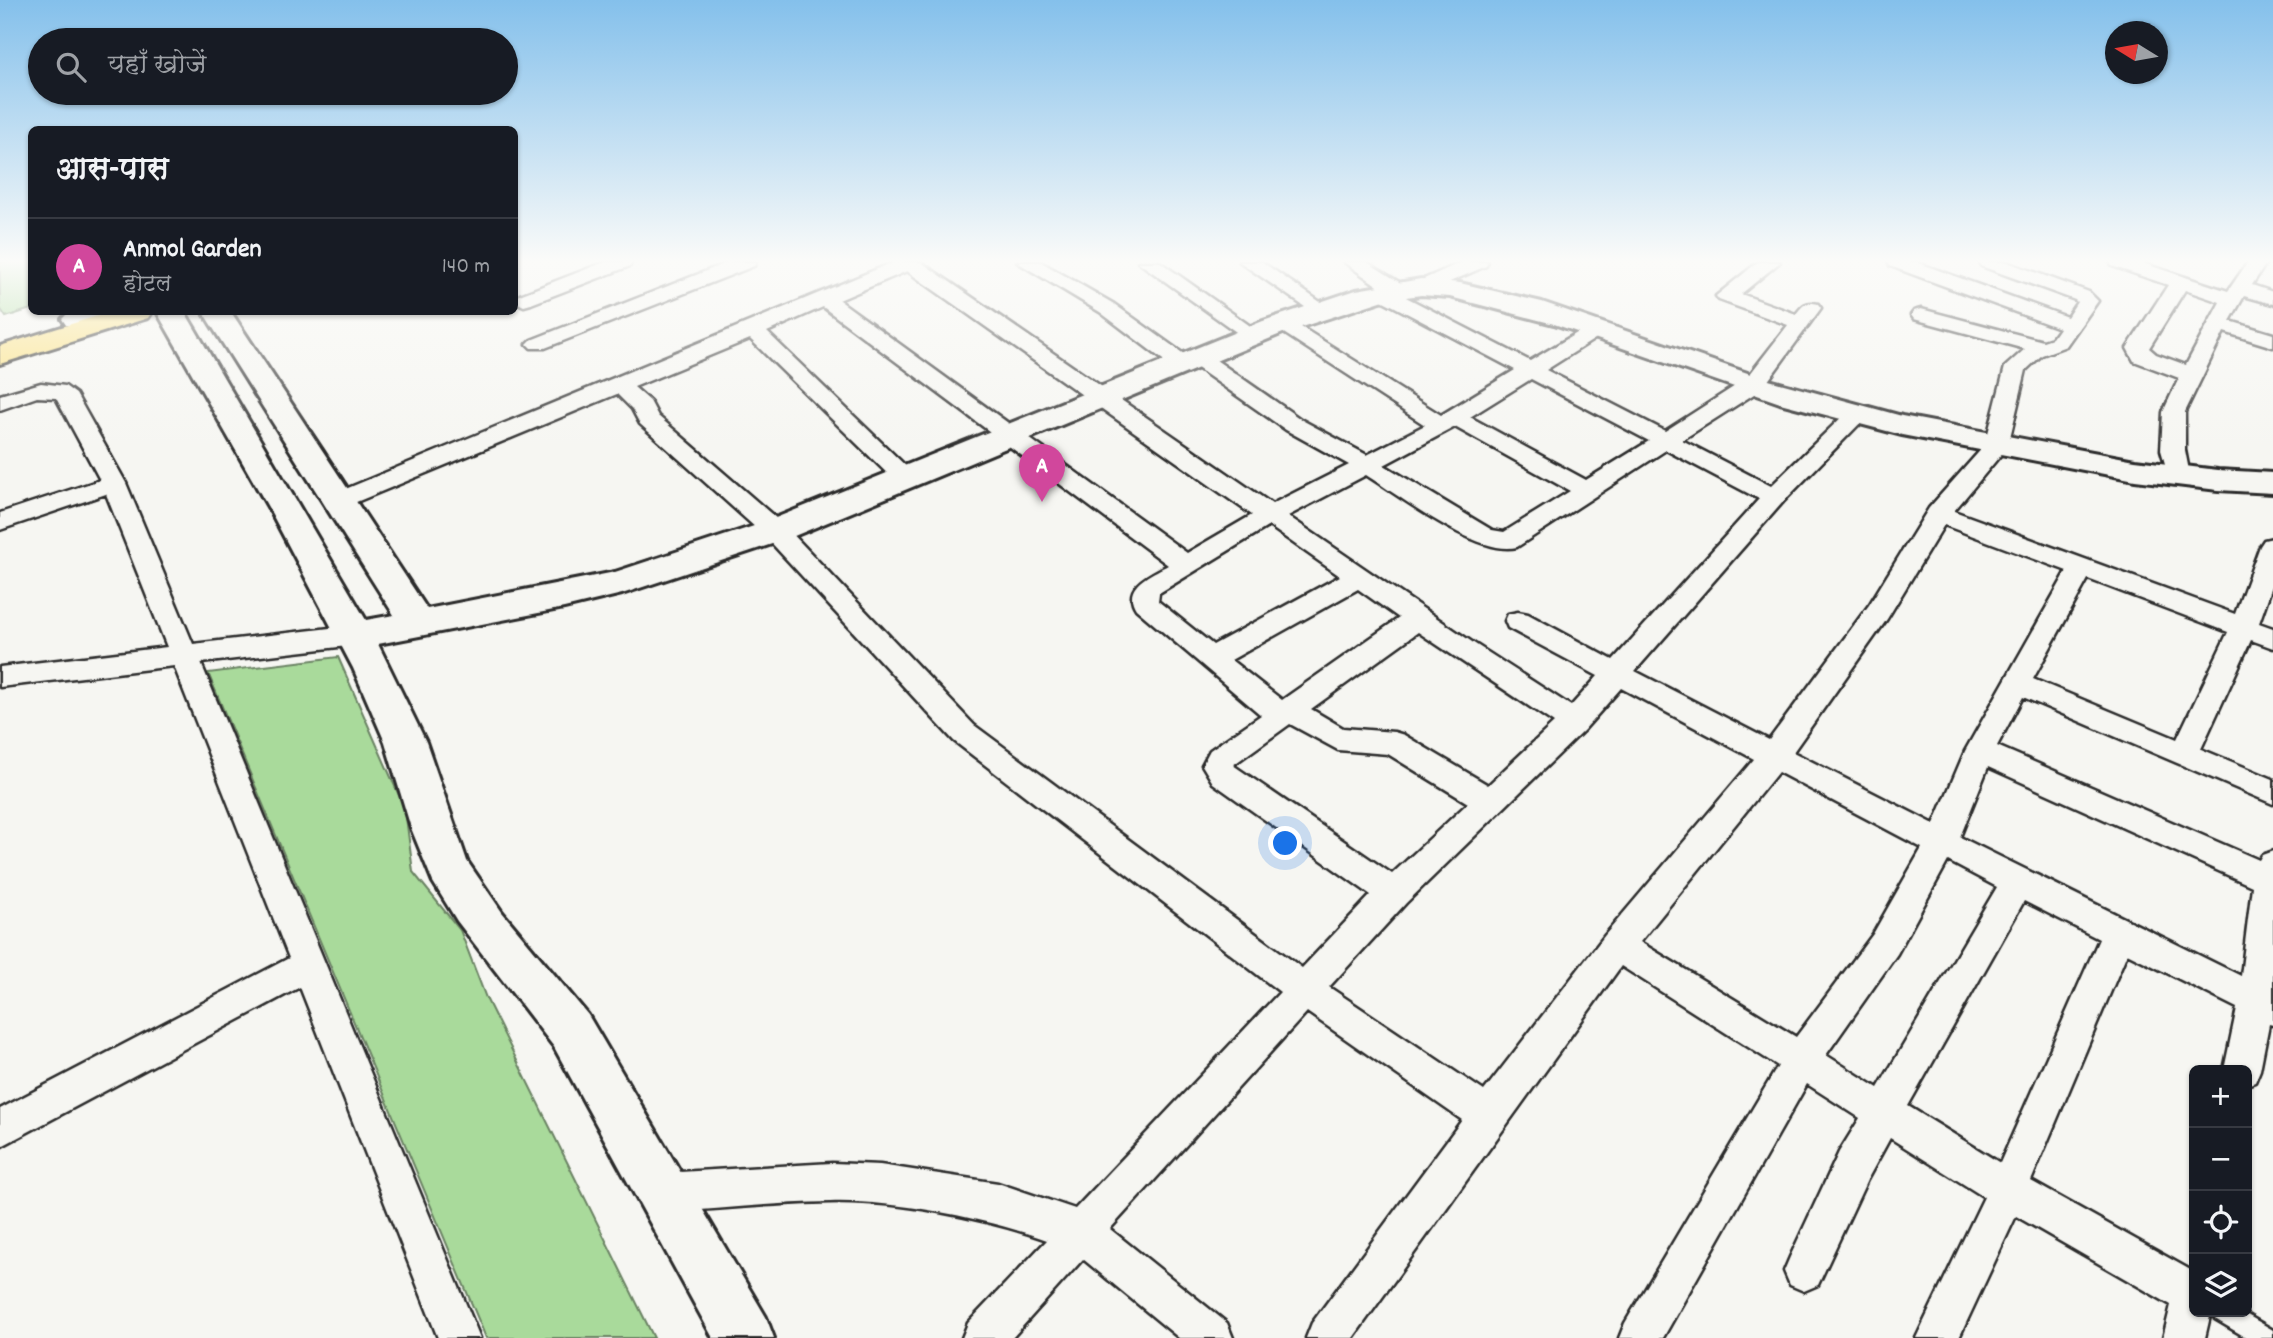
<!DOCTYPE html>
<html lang="hi">
<meta charset="utf-8">
<style>
:root{--surface:#171b24;--page:#242831;--text:#f1f3f6;--muted:#9ea1a6;--line:#363941;--accent:#d93025}
body{margin:0;font-family:Dekko,"Playpen Sans Deva",sans-serif;background:var(--page);color:var(--text)}
.controls{position:absolute;right:21px;bottom:21px;display:grid;overflow:hidden;border-radius:10px;box-shadow:0 2px 5px #0004}
.controls button{width:63px;height:63px;display:grid;place-items:center;padding:0;border:0;border-bottom:2px solid var(--line);background:var(--surface);color:var(--text);font:35px sans-serif}
.compass{position:absolute;left:2105px;top:21px;width:63px;height:63px;border-radius:50%;background:var(--surface);box-shadow:0 2px 5px #0004;rotate:281deg}
.you{position:absolute;left:1286px;top:844px;width:24px;height:24px;margin:-18px;border:5px solid #fff;border-radius:50%;background:#1a73e8;box-shadow:0 0 0 10px #1a73e833}
.badge{display:grid;place-items:center;width:46px;height:46px;border-radius:50%;background:var(--accent);color:#fff;font-size:23px;font-weight:700}
.pin{position:absolute;translate:-50% -58px;filter:drop-shadow(0 2px 4px #0008)}
.pin::after{content:'';position:absolute;top:37px;width:24px;height:21px;background:inherit;clip-path:polygon(0 0,100% 0,50% 100%)}
.list{margin:0;padding:0;list-style:none}
h2{display:flex;justify-content:space-between;align-items:center;height:91px;margin:0;padding:0 28px;font-size:30px}
h2 small{font-size:23px;font-weight:400;color:var(--muted)}
.list li{display:grid;grid-template-columns:46px 1fr auto;gap:21px;align-items:center;box-sizing:border-box;height:98px;padding:0 28px;border-top:2px solid var(--line)}
.list b{display:block;font-size:26px;white-space:nowrap}
.list p{margin:0;font-size:23px;white-space:nowrap;color:var(--muted)}
.list em{font-size:23px;font-style:normal;color:var(--muted)}
.icon{flex:none;width:38px;height:38px;fill:none;stroke:currentColor;stroke-width:2;stroke-linecap:round;stroke-linejoin:round}
.map{position:relative;flex:none;width:2273px;height:1338px;overflow:hidden}
.search{position:absolute;background:var(--surface);box-shadow:0 2px 5px #0004;left:28px;top:28px;width:490px;height:77px;display:flex;align-items:center;gap:18px;box-sizing:border-box;padding:0 24px;border-radius:38px;color:var(--muted);font-size:26px}
.panel{position:absolute;background:var(--surface);box-shadow:0 2px 5px #0004;left:28px;top:126px;width:490px;height:189px;border-radius:10px}
.map>svg:first-child{display:block}
.green{fill:#a9da9b;stroke:#6a8263;stroke-width:2}
.lines{fill:none;stroke-linecap:round;stroke-linejoin:round}
.lane-casing{stroke:#2b2b2b;stroke-width:5}
.street-casing{stroke:#2b2b2b;stroke-width:5}
.secondary-casing{stroke:#2b2b2b;stroke-width:6}
.highway-casing{stroke:#2b2b2b;stroke-width:6}
.lane{fill:#f6f6f2;fill-rule:evenodd}
.street{fill:#f6f6f2;fill-rule:evenodd}
.secondary{fill:#f6f6f2;fill-rule:evenodd}
.highway{fill:#fbe180;fill-rule:evenodd}
</style>
<div class="map">
<svg width="2273" height="1338" viewBox="0 0 2273 1338">
<rect width="100%" height="100%" fill="#f6f6f2"/>
<filter id="ink" filterUnits="userSpaceOnUse"><feTurbulence type="fractalNoise" baseFrequency=".0143" numOctaves="2"/><feDisplacementMap in="SourceGraphic" scale="14" xChannelSelector="R" yChannelSelector="G"/><feConvolveMatrix kernelMatrix="1 2 1 2 8 2 1 2 1" color-interpolation-filters="sRGB"/></filter>
<g filter="url(#ink)">
<path class="green" d="M0,262H31V309L6,317L0,308Z
M338,657L405,809L413,872L460,930L486,998L654,1338H486L208,673Z"/>
<g class="lines">
<defs>
<path id="lane" d="M2212,1312H2242L2273,1330V1338H2247L2215,1319Z"/>
<path id="street" d="M605,262H632L630,266L531,304L524,306L514,301L517,296Z
M729,262H756L754,266L545,348H531L527,344L531,340Z
M894,262H921L1272,504L1349,465L1286,430L1193,365L1191,369H1175L1100,312L1017,262H1041L1114,304L1188,357L1198,352L1206,353L1302,420L1367,455L1425,425L1276,328L1273,324L1276,320H1290L1441,415L1515,370L1376,297L1373,293L1381,288L1344,262H1367L1404,285L1407,289L1400,294L1530,361L1592,324H1606L1609,328L1606,332L1546,370L1665,431L1746,379L1788,325L1719,300L1716,296L1758,262H1780L1741,294L1796,314C1803,305 1806,301 1818,304L1821,308L1762,389L1682,440L1771,486L1850,409H1866L1869,414L1783,502L1635,671L1769,740L1869,605L1929,508L1985,445L2005,367L2025,349L1914,319L1911,315L1914,311L1921,309L2043,341L2052,338L2059,328L1890,266L1888,262H1916L2067,317L2077,302L2075,300L1981,266L1979,262H2007L2089,292L2098,301L2066,346L2042,355L2026,370L2008,446L1954,511L2235,614L2260,546L2264,540L2273,538V583L2259,623L2273,628V648L2251,640L2201,749L2273,779V804L2023,697L1997,746L2259,860L2262,855L2273,851V1025L2269,1024L2260,1070L2255,1082L2247,1085V1070H2224L2237,1008L2127,953L2031,1181L2194,1272V1312H2211L2205,1338H2163L2171,1305L2016,1216L1959,1338H1916L1984,1197L1890,1138L1867,1180L1818,1285L1804,1291L1790,1285L1784,1271L1790,1257L1839,1152L1860,1118L1807,1084L1663,1338H1619L1625,1323L1778,1066L1621,966L1353,1338H1306L1312,1323L1462,1120L1307,1012L1110,1229L1227,1323L1233,1338H1179L1083,1259L1012,1338H962L968,1323L1047,1240C985,1218 895,1200 830,1202C774,1203 718,1209 663,1213L649,1207L643,1193L649,1179L663,1173L832,1163L880,1165L998,1183L1075,1209L1280,992L954,741L766,537L640,424L632,409L617,394L349,505L340,508L331,505L328,500L331,495ZM907,271L1252,515L1187,553L839,300ZM823,307L1168,565C1152,574 1121,586 1136,609L1261,715L1210,750L1202,765L1213,783L1371,895L1302,968L974,725L784,525L658,416L650,401L634,387L750,339L897,483L905,485L913,483L917,478L913,473L767,332ZM1531,379L1649,441L1586,480L1470,417ZM1455,427L1570,491L1504,532L1492,530L1384,465ZM1666,450L1759,499L1613,660L1528,614L1518,612L1508,614L1505,621L1508,628L1598,676L1571,706L1475,644L1288,516L1366,475C1400,496 1479,557 1517,547ZM1944,525L2067,571L1965,751L1934,824L1793,752L1887,619ZM1269,526L1340,576L1213,645L1158,601L1159,593ZM2088,579L2228,632L2177,739L2033,679ZM1358,589L1399,618L1282,700L1231,660ZM1418,632L1554,723L1488,785L1404,735L1394,732L1343,728L1311,709ZM1621,688L1754,759L1605,935L1484,1091L1329,987L1406,903L1584,730ZM1290,724L1338,750L1388,754L1468,803L1392,874L1233,765ZM1988,767L2252,886L2241,976L1960,837ZM1778,772L1922,848L1873,934L1796,1037L1640,942ZM1948,861L1997,887L1878,1088L1826,1055L1897,954ZM2024,901L2099,939L2000,1163L1908,1106Z
M1138,262H1160L1263,335L1260,339H1246Z
M1240,262H1262L1332,310L1329,314H1315Z
M1462,262H1488L1486,266L1429,291H1415L1412,287L1415,283Z
M2110,262H2139L2228,291L2248,262H2267L2252,285L2273,292V304L2244,296L2230,321L2273,334V347L2224,332L2185,412V450L2190,476L2186,481L2178,483L2170,481L2161,450L2163,412L2179,378L2134,361L2127,348L2168,285L2112,266ZM2185,290L2220,302L2186,365L2156,354L2149,348Z
M41,383L65,386L76,394L126,483L193,644L356,625L366,628L370,635L366,642L356,645L201,663L480,1338H438L300,987L0,1147V1109L289,958L174,666L0,687V667L167,647L106,494L0,530V513L100,480L56,398L37,397L0,410V395Z"/>
<path id="secondary" d="M1421,279L1460,283L1542,302L1765,379L1902,416L2135,460L2218,470L2273,473V493L2218,490L2135,480L1902,435L1780,403L1554,324L1450,297L1421,295L1384,300L1283,333L787,539L622,594L564,608L378,644L426,742L467,861L502,912L588,1015L766,1317L774,1338H713L554,1047L457,921L433,882L411,828L385,742L353,668L272,514L157,312H185L366,620L394,615L203,312H231L427,609L615,572L763,523L1263,321L1356,290Z
M69,312H102C93,324 80,329 66,325L62,319Z"/>
<path id="highway" d="M110,312H152L148,318L0,364V346Z"/>
</defs>
<use href="#lane" class="lane-casing"/>
<use href="#street" class="street-casing"/>
<use href="#secondary" class="secondary-casing"/>
<use href="#highway" class="highway-casing"/>
<use href="#lane" class="lane"/>
<use href="#street" class="street"/>
<use href="#secondary" class="secondary"/>
<use href="#highway" class="highway"/>
</g>
</g>
<linearGradient id="sky" x2="0" y2="1"><stop stop-color="#84c0eb"/><stop offset="0.58" stop-color="#fbfbf9"/><stop offset="1" stop-color="#fbfbf9" stop-opacity="0"/></linearGradient>
<rect width="2273" height="450" fill="url(#sky)"/>
</svg>
<div class="controls">
<button>+</button>
<button>−</button>
<button><svg class="icon" aria-label="locate" viewBox="0 0 24 24"><circle cx="12" cy="12" r="6"/><path d="M12 2v4M12 18v4M2 12h4M18 12h4"/></svg></button>
<button><svg class="icon" aria-label="layers" viewBox="0 0 24 24"><path d="M12 4l9 5-9 5-9-5zM3 14l9 5 9-5"/></svg></button>
</div>
<svg class="compass" viewBox="-18 -18 36 36"><path d="M0-13l5 13h-10z" fill="#e53935"/><path d="M0 13l5-13h-10z" fill="#9ea1a6"/></svg>
<div class="you"></div>
<div class="pin badge" style="left:1042px;top:502px;background:#d1479c">A</div>
<div class="search"><svg class="icon" aria-label="search" viewBox="0 0 24 24"><circle cx="10" cy="10" r="6"/><path d="M15 15l6 6"/></svg>यहाँ खोजें</div>
<section class="panel">
<h2>आस-पास<small></small></h2>
<ul class="list">
<li><span class="badge" style="background:#d1479c">A</span><div><b>Anmol Garden</b><p>होटल</p></div><em>140 m</em></li>
</ul>
</section>
</div>
